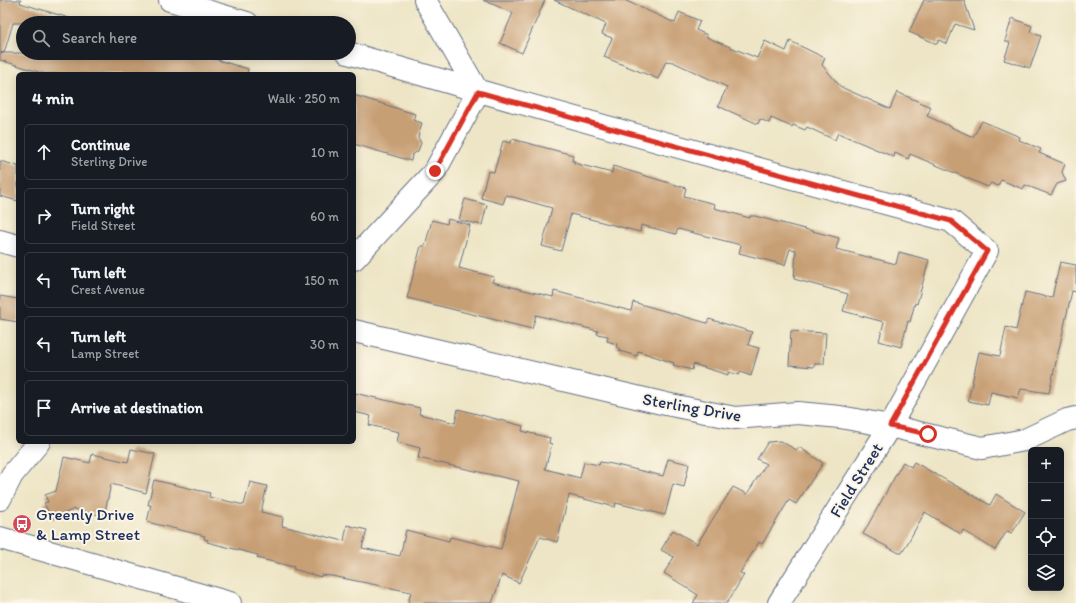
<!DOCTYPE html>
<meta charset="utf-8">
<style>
:root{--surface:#171b24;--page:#20242c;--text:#f1f3f6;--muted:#9ea1a6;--line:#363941}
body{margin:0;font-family:Itim,sans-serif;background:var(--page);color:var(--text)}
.controls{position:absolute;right:12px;bottom:12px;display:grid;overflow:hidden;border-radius:6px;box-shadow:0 2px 10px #0003}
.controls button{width:36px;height:36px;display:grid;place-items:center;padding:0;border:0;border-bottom:1px solid var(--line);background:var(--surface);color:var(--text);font:20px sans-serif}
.stop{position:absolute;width:12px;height:12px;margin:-9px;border:3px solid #d93025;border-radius:50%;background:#fff}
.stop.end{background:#d93025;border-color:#fff;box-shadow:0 1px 4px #0008}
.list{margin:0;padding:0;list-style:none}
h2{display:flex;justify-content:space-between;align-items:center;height:52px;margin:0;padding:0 16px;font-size:17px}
h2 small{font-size:13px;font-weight:400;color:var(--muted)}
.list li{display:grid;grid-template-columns:26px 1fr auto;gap:12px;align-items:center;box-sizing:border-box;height:56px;margin:0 8px 8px;padding:0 8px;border:1px solid var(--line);border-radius:6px}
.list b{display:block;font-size:15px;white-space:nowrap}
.list p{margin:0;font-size:13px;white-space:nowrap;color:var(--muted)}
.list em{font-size:13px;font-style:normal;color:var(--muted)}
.icon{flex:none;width:22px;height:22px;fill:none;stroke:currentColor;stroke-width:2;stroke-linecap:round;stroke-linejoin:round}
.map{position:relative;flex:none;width:1076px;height:603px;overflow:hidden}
.search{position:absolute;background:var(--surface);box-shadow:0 2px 10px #0003;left:16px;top:16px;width:340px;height:44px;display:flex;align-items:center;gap:10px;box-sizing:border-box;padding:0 14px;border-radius:22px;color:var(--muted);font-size:15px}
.panel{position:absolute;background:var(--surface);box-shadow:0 2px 10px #0003;left:16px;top:72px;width:340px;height:372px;border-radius:6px}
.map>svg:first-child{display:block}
.building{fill:#c79f75}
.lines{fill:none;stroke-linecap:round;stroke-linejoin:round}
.minor-casing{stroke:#646f82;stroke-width:24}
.minor{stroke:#fff;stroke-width:22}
.route{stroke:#d93025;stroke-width:5}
.labels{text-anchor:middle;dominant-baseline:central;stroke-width:4;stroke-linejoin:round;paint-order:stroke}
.street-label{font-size:17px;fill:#1b2f5e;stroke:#fcf5e5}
.poi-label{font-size:17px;fill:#1b2f5e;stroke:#fcf5e5;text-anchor:start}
</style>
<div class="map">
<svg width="1076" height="603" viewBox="0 0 1076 603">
<rect width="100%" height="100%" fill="#fcf5e5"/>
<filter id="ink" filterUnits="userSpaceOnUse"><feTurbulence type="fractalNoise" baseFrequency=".025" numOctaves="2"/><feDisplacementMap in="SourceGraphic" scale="8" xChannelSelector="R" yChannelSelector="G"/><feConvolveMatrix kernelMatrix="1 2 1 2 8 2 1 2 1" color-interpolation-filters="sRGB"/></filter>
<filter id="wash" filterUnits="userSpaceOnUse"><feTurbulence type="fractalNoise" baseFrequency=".012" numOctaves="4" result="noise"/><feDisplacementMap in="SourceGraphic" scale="16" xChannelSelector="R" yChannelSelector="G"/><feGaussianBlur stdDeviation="0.9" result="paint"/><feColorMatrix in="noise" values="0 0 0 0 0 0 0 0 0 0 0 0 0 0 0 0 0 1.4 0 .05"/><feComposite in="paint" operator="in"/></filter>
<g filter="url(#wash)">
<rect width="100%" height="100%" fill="#ede5c5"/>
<g id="blocks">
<path class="building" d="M0,0H21L20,3L69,18L68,23H13L4,53L0,52Z
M483,0H545L522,53L500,43L513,13Z
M554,0H624L675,23L679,12L700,21L696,30L707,35L706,37L757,58L765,41L786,51L790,41L825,58L822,65L841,87L890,109L897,92L931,107L927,116L973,137L982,121L1020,137L1019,140L1041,149L1039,153L1065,164L1062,172L1066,181L1057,184L1051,195L1025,185L1023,189L1001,180L998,186L991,183L988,187L910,154L908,159L895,153L894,157L838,133L835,140L807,127L805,130L793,125L792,127L771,118L769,123L760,119L758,124L718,106L727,87L673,62L666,61L658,79L604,57L612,38L602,34L606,24Z
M924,0H964L974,30L955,24L947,44L939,40L937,44L909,32Z
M1012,18L1032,26L1030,32L1041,36L1030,68L1004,60L1010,43L1005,41Z
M0,53H194L248,69L247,74H45L0,60Z
M354,95L415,114L413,120L422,123L418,137L421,143L418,151L412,155L411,161L354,144Z
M512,139L573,155L572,161H575L574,163L612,173L613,166L686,188L684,196L715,204L714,208L750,218V216H755L766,219L839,238L836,249L896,264L899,252L929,260L917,304L915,303L910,322L908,321L901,347L879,341L884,322L843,311L848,294L794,279L796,250L790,249L785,265L739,253L741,245L678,229L676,234L641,225L640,232L571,214L561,251L542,246L552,208L506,195L503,204L481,198L488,171L494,172L503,141L511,143Z
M0,161L18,166V201L0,196Z
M465,199L487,205L482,225L459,220Z
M448,219L470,225L459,268L494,277L492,282L553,297L554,291L631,311L633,302L707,323L709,319L752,332L748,345L759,348L751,376L740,372L739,375L728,372V375L693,364L692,370L673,365L674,363L638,351L637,356L619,351L620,349L616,347L617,344L607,341L608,336L597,334L598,331L536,315L532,329L407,298L421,246H425L432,220L447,224Z
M1060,262L1076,265V292L1072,291L1049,393L1021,389L1018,398L991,392L988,405L968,401L979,352L1000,356L1006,327L1016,330L1025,292L1052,298Z
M0,296L18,299V322L0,319Z
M791,331L826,333L824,364H814V367L789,365Z
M354,393L420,408L419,414L455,423L458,409L523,426L522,431L550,438L549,443L552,444L545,469L580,478L584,462L599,465L600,462L612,464L663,476L668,459L689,464L684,487L673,484L665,515L616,503L615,507L569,495L557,542L540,537L519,583L502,575L492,603H408L411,592L332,576L321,575V577L293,569L294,567L257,558L258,555L207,542L208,540L204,539L205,536L147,522L151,505H148L154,480L210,493L209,497L244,505L250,482L267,486L261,512L283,517L282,526L344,541L347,525L367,530L362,548L400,556L406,530L449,541L450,537L501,549L519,481L418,458L420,448L397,442L399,432L369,425L371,416L354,412Z
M780,441L797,450L799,447L823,463L796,504L789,500L762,544L759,542L740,573L744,575L727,603H693L698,595L664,573L674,557L661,550L673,530L697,544L733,487L747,494L766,464L757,459L768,442Z
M131,449L155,454L146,493L111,484L104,516L74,509L52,519L44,503L48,502L45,495L56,491L64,457L90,463L92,454L128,462Z
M903,462L911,467L914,462L990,505L996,494L1025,512L1012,533L1007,531L995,550L963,530L961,534L925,512L902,553H899L863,534Z"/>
</g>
</g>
<g filter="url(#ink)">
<use href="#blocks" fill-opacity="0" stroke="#646f82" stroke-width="1"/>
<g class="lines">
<defs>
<path id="minor" d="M170,0L247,23
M348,53C548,112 750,167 951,221L987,251L890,426L779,603
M0,241L18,246
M354,259L435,171L478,92L425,0
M354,331L666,404L735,418L798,413L840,417L890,426L982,448L1025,440L1067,420L1076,418
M0,499L12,475L39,442
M0,538L230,603"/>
</defs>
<use href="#minor" class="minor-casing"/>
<use href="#minor" class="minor"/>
</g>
</g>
<g class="lines" filter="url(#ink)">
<path class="route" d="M435,171L478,92L951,221L987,251L890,426L928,434"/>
</g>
<defs>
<symbol id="bus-disc" viewBox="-11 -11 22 22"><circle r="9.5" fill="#d1495b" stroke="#fcf5e5"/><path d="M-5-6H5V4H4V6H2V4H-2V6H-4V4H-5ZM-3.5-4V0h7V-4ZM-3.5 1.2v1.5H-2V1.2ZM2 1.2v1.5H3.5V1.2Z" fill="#fff"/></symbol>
</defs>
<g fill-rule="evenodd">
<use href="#bus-disc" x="11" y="513" width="22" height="22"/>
</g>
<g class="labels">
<g class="street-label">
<text transform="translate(692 407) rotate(10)">Sterling Drive</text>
<text transform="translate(856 480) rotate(-58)">Field Street</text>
</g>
<g class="poi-label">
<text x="36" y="514">Greenly Drive<tspan x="36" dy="20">&amp; Lamp Street</tspan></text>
</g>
</g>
</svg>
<div class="controls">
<button>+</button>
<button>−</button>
<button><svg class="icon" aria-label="locate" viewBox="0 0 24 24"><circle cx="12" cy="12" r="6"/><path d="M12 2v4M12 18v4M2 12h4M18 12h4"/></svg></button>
<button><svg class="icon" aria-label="layers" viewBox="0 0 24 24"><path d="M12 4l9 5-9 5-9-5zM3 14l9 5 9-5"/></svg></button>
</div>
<div class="stop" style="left:928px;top:434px"></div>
<div class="stop end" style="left:435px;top:171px"></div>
<div class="search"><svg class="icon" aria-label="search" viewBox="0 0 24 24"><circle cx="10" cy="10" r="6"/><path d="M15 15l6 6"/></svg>Search here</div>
<section class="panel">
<h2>4 min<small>Walk · 250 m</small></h2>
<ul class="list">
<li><svg class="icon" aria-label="ahead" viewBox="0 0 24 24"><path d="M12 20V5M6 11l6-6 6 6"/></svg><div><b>Continue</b><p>Sterling Drive</p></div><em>10 m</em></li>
<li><svg class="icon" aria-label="right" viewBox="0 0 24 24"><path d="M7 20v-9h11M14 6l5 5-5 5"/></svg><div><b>Turn right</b><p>Field Street</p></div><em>60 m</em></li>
<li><svg class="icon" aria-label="left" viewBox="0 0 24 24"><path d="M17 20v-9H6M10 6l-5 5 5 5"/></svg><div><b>Turn left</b><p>Crest Avenue</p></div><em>150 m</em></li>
<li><svg class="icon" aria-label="left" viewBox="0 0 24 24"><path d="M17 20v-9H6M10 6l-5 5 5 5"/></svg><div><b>Turn left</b><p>Lamp Street</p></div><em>30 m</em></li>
<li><svg class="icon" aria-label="arrive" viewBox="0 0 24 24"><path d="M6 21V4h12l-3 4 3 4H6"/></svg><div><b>Arrive at destination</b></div></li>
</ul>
</section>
</div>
